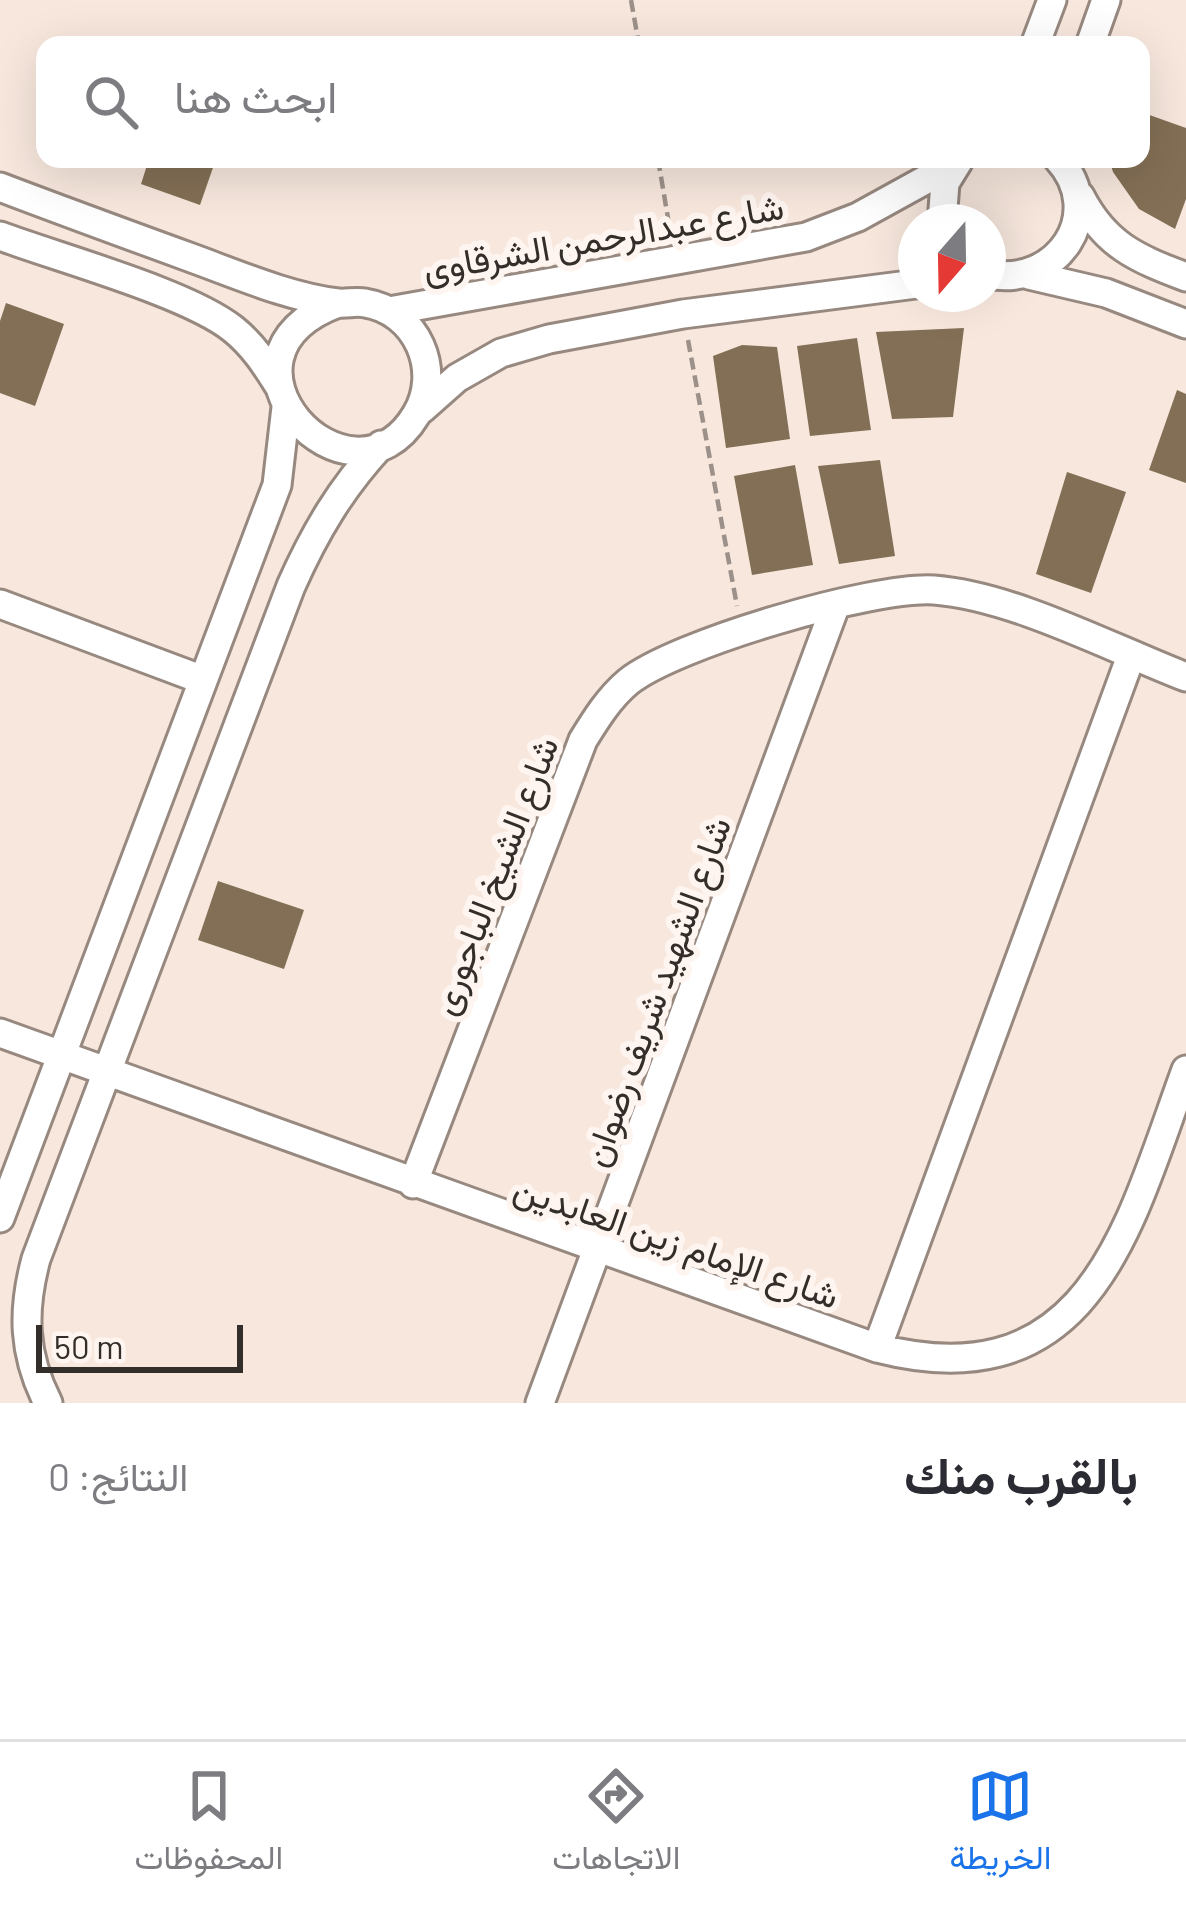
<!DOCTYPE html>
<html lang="ar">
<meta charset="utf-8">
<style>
:root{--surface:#fff;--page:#f7f7f7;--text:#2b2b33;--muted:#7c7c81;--line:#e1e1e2;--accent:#1a73e8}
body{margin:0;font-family:Barlow,Vazirmatn,sans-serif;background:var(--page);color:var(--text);direction:rtl}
.compass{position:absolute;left:898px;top:204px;width:108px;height:108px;border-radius:50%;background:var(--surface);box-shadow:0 12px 48px #0002;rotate:200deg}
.scale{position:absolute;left:36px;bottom:30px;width:207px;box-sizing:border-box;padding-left:12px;border:6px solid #342e2b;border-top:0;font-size:33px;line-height:42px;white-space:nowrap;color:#342e2b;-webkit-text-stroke:9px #fff5f0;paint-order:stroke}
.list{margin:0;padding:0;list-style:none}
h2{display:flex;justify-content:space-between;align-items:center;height:156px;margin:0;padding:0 48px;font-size:51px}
h2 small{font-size:39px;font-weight:400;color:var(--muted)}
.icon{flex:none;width:66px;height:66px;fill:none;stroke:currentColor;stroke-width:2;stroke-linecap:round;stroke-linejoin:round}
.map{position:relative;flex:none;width:1186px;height:1403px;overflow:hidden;direction:ltr}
.search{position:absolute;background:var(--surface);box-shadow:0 12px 48px #0002;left:36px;right:36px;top:36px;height:132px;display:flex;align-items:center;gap:30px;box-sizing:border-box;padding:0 42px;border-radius:24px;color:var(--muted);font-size:45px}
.sheet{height:336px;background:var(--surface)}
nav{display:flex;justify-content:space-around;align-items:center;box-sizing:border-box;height:168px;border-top:3px solid var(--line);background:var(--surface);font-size:33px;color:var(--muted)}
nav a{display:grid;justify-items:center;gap:6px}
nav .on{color:var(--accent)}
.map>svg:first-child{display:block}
.building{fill:#836f55}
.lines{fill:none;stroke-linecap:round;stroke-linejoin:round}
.street-casing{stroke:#978980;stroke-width:33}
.path{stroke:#9c918a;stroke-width:4.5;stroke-dasharray:12 6;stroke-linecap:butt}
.street{stroke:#fff;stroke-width:27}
.labels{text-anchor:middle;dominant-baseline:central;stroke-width:12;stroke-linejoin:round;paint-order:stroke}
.street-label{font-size:36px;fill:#342e2b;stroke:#fff5f0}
</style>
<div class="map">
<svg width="1186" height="1403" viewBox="0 0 1186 1403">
<rect width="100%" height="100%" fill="#f7e7dd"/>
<path class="building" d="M1141,112L1186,128V199L1175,229L1139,209L1113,172L1109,159H1141Z
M149,159H216L200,205L141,184Z
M6,303L64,324L35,406L0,393V321Z
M964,328L953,417L892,419L876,332Z
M857,338L871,430L810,436L797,346Z
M742,345L777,347L790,439L726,448L713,356Z
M1177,390L1186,394V483L1149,470Z
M880,460L895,556L839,564L818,466Z
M795,465L813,565L752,575L734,476Z
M1067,472L1126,492L1091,593L1036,574Z
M218,881L304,910L284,969L198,940Z"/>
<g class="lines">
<defs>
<path id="street" d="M1035,45L1052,0
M1090,45L1106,0
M0,187C63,211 126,234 189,257C236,274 288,297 338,303C347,304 356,301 365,303C417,311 443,371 416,415C350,524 192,357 338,303
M1080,196C1105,245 1136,258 1186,277
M942,222L945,183L958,162
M0,236C59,258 188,293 233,329C253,345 266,365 279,386
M988,274C1057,288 1108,214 1058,159
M1029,275L1106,293L1186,324
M389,311L806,237L858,217L956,163
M422,409L457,378L501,353L549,339L683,314L916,284
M0,604L203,680
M0,1033L877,1348C1091,1403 1129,1225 1186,1070
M413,1184L583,740C596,719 609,698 628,682C675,644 873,586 934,590C1013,596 1111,648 1186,677
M0,1218L277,485L286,407
M877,1348L1131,656
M48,1403C23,1354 22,1311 36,1259L291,586C315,532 341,488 381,445
M540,1403L836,604"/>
</defs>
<use href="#street" class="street-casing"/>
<path class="path" d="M631,0L639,45
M658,159L671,236
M688,340L737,606"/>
<use href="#street" class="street"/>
</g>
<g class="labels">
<g class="street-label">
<text transform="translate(603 236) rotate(-10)">شارع عبدالرحمن الشرقاوى</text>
<text transform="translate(493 875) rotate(-69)">شارع الشيخ الباجورى</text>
<text transform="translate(655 991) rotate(-70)">شارع الشهيد شريف رضوان</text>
<text transform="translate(677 1240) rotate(19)">شارع الإمام زين العابدين</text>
</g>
</g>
</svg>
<svg class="compass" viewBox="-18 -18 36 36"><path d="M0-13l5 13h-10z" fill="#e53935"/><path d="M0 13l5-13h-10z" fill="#7c7c81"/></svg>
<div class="scale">50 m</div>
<div class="search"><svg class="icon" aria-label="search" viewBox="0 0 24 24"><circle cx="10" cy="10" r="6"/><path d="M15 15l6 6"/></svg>ابحث هنا</div>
</div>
<section class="sheet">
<h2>بالقرب منك<small>النتائج: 0</small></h2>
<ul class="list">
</ul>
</section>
<nav>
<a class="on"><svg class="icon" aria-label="map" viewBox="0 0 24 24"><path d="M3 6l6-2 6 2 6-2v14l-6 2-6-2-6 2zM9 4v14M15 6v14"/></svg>الخريطة</a>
<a><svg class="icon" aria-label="directions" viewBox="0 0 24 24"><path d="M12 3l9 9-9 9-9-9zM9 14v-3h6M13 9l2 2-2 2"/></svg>الاتجاهات</a>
<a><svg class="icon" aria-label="saved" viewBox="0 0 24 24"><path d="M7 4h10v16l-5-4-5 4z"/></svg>المحفوظات</a>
</nav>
